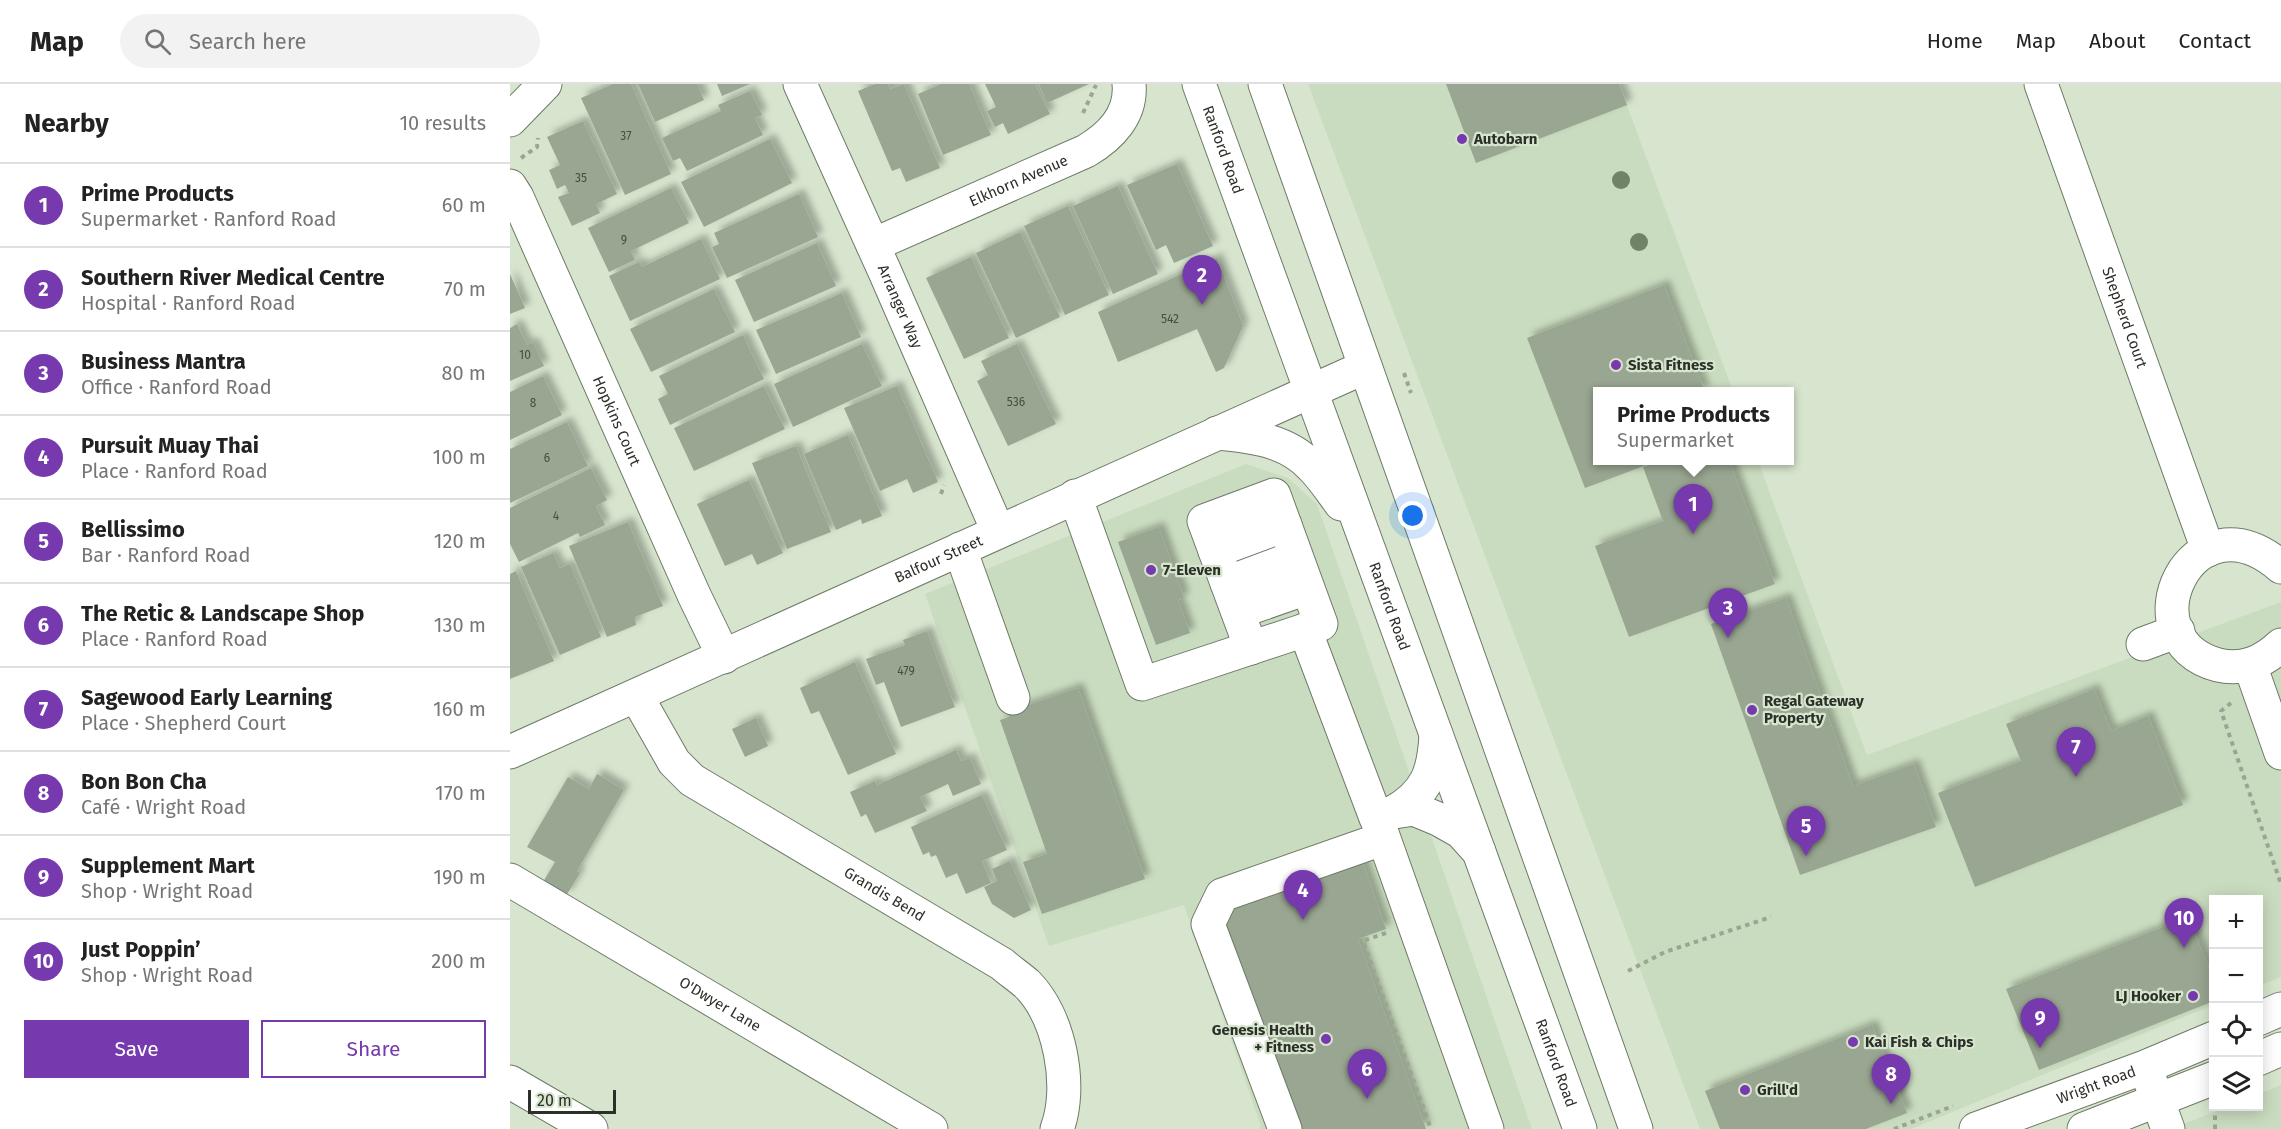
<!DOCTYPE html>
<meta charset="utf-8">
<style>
:root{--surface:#fff;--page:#f2f2f2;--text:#222;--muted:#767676;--line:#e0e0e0;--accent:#7639ae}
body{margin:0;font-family:"Fira Sans",sans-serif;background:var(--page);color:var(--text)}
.controls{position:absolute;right:18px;bottom:18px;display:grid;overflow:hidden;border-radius:0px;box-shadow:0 3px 15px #0003}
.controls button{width:54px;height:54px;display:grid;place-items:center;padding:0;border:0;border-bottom:2px solid var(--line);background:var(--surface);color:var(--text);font:30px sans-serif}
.scale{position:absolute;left:18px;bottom:15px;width:88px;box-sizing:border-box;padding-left:6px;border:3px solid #2b3028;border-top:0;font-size:16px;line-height:21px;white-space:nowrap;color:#2b3028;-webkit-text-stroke:4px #d7e5ce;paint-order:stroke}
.you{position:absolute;left:903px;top:432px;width:21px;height:21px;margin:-15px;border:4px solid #fff;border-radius:50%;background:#1a73e8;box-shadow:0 0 0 9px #1a73e833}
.badge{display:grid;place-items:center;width:39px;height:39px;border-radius:50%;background:var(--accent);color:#fff;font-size:20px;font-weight:700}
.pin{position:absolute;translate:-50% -50px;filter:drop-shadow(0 2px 3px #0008)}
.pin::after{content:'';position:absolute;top:32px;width:21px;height:18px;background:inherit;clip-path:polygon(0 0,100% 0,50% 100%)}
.popup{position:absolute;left:1083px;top:303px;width:201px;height:78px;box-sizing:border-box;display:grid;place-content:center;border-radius:0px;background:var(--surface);filter:drop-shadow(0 2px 4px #0005);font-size:20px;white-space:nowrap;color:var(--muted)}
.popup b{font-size:22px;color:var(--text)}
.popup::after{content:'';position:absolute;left:50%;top:100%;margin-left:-12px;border:12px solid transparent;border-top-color:var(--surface)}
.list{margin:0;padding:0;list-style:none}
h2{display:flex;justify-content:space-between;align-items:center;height:78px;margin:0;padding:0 24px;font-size:26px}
h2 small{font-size:20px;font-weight:400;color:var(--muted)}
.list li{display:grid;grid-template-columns:39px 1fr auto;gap:18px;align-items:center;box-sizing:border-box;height:84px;padding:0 24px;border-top:2px solid var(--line)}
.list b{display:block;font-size:22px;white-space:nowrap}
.list p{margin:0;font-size:20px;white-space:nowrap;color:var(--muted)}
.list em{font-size:20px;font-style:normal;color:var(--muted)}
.actions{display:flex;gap:12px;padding:18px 24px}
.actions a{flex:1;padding:14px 0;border:2px solid var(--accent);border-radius:0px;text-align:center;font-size:21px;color:var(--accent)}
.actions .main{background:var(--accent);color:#fff}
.icon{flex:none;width:33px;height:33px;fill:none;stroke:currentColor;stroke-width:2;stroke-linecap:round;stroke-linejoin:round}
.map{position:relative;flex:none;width:1771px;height:1045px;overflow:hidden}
header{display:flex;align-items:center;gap:36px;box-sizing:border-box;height:84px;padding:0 30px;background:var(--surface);border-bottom:2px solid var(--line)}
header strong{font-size:28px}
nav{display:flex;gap:33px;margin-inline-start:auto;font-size:21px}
.search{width:420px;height:54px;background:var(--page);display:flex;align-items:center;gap:15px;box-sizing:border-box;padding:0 21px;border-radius:33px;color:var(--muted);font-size:22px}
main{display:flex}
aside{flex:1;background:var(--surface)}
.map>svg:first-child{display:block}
.built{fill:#cadcbf}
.building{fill:#99a691;filter:url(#shadow)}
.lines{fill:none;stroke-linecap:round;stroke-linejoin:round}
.minor-casing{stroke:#6d7a66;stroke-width:35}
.major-casing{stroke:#6d7a66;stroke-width:35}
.path{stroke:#9aa594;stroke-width:4;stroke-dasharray:4.5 4.5;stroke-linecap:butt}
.minor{stroke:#fff;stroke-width:33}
.major{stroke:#fff;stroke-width:33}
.tree{fill:#718365}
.poi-dot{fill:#7639ae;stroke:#d7e5ce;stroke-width:2}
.labels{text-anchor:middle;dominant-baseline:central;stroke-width:4.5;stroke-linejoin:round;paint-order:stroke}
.number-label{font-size:12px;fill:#464e42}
.poi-label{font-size:15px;font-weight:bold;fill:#2b3028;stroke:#d7e5ce;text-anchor:start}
.street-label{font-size:15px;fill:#2b3028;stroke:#d7e5ce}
</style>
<header>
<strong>Map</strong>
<div class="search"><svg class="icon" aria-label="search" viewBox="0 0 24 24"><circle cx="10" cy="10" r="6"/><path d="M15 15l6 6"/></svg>Search here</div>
<nav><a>Home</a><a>Map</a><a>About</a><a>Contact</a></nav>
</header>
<main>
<aside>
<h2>Nearby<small>10 results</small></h2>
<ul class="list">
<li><span class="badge">1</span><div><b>Prime Products</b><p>Supermarket · Ranford Road</p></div><em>60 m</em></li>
<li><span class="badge">2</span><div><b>Southern River Medical Centre</b><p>Hospital · Ranford Road</p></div><em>70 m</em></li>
<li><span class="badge">3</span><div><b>Business Mantra</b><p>Office · Ranford Road</p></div><em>80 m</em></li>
<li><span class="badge">4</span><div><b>Pursuit Muay Thai</b><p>Place · Ranford Road</p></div><em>100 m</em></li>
<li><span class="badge">5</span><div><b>Bellissimo</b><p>Bar · Ranford Road</p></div><em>120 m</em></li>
<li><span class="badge">6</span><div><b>The Retic &amp; Landscape Shop</b><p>Place · Ranford Road</p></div><em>130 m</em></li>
<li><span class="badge">7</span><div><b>Sagewood Early Learning</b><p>Place · Shepherd Court</p></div><em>160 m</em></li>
<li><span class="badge">8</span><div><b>Bon Bon Cha</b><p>Café · Wright Road</p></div><em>170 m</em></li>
<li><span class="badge">9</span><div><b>Supplement Mart</b><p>Shop · Wright Road</p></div><em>190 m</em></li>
<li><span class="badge">10</span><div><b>Just Poppin’</b><p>Shop · Wright Road</p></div><em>200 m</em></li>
</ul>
<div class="actions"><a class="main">Save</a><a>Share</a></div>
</aside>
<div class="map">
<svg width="1771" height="1045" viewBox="0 0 1771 1045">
<defs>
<filter id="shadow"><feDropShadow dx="5.5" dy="-5.5" stdDeviation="3" flood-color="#0004"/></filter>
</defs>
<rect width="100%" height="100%" fill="#d7e5ce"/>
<path class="built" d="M798,0H1109L1223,307L1087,308V376L1248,377L1357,671L1771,518V893L1749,902L1748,816H1704L1703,921L1401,1045H1190Z
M736,380L778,394L807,420L1022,1045H749L751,1042L674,821L539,862L415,510Z
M1771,1001V1045H1661L1717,1023L1748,1022L1749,1010Z"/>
<path class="building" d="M103,0H121L161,90L115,111L71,14Z
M128,0H187L194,16L145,38Z
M207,0H240L212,12Z
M365,0H378L380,5L394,0L430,84L396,98L390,84L382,87L348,7Z
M431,0H459L481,51L433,71L408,10Z
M475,0H525L540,30L498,50L493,39L485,43L477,27L486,23Z
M529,0H579L537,19Z
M936,0H1109L1117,21L966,79Z
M240,7L252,31L245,34L253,51L177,87L170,74L163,77L152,54L211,27L208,21Z
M73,37L107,110L86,120L90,129L62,142L48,113L59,109L55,101L47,105L39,86L50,81L37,53Z
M260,55L282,99L194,143L171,98Z
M667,80L703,162L664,179L656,161L646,166L617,101Z
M608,102L648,190L603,210L563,122Z
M161,104L179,139L121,167L125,176L99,188L78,144Z
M289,110L308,153L217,194L202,163L209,160L204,149Z
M558,122L599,211L555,231L514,142Z
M510,148L550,233L506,254L466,169Z
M191,155L210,195L120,237L99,192L129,178L132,183Z
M307,159L326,202L244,238L225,196Z
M461,173L499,254L454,275L416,194Z
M707,174L733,242L714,284L706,288L687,245L608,278L588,228Z
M0,190L15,224L0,230Z
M1154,201L1195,308H1087V376L1147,377L1075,404L1017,254Z
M204,205L225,248L141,288L120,245Z
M332,209L351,253L266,290L246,246Z
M7,240L17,261L23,258L34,282L0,297V244Z
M233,251L254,295L160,341L148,315L158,310L149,292Z
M352,260L372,302L283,343L264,300Z
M507,260L546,340L498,362L467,297L478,291L471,277Z
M33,292L52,331L0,356V308Z
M254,302L275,345L184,387L164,344Z
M387,302L428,398L403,409L397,395L370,407L334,324Z
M57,338L78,382L0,419V365Z
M338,351L372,432L352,440L351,435L326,446L294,370Z
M286,362L321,448L277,465L242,379Z
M1152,376H1219L1265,500L1119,553L1085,462L1153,437L1133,383Z
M81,384L97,416L86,422L95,441L70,453L68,449L9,478L0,460V424Z
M239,396L273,469L247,481L242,470L215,482L187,420Z
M118,438L153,522L125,533L126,541L97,553L59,462Z
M649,443L674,514L668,516L680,549L646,561L608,458Z
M43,469L50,484L60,480L91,553L50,571L11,483Z
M6,487L44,577L0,595V490Z
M1276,514L1343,702L1404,680L1426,743L1290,791L1201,540Z
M417,547L445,623L391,643L374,598L366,601L356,575L395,561L393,556Z
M345,578L386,670L338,691L309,627L301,630L290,604Z
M568,604L635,795L532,830L513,778L537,770L490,636L499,633L498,628Z
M1584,605L1601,647L1638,632L1673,721L1465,803L1428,709L1511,677L1496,640Z
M246,634L258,662L235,673L222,645Z
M446,666L451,677L460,674L471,700L443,712L438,700L410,713L417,727L365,749L356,730L351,733L340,708L365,697L367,701Z
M87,690L114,706L67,787L70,789L56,812L33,798L45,778L17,763L58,693L79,705Z
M472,711L497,766L472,777L481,799L456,810L447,789L436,794L426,771L421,773L419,768L413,771L401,743Z
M500,777L521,826L504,834L482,820L474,803L487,797L482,785Z
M853,779L876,845L848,855L916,1045H781L709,844L718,827Z
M1678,833L1704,896V917L1529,986L1496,905Z
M1362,941L1397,1029L1356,1045H1210L1195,1007Z"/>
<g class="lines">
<defs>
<g id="minor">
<path id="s1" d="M290,0L375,188L488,447"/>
<path id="s2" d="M1531,0L1698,466"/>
<path d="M0,36L35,0"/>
<path id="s3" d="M0,102L7,113L184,511L214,573"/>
<path id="s4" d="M363,161L576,67C600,53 622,31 619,0"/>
<path d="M565,412L632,600L795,546L866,734L884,728L904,725L928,735L951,748L969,768"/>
<path d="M450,465L503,614"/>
<path d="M705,467L775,441"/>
<path d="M1771,483C1681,405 1613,556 1708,581C1733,587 1753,578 1771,561"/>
<path d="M717,499L786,473"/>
<path d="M728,528L797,504"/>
<path d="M1633,560L1668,547"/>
<path d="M741,564L694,437L764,411L811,540L795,546"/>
<path d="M1740,581L1771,669"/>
<path id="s5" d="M127,613L164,678L182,696L492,880C500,887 509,893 517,900C550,933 563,1003 547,1045"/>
<path id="s6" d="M0,668L855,283"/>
<path d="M884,728C917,709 924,688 926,651"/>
<path d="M867,735L977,1045"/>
<path id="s7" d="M0,796L421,1045"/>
<path d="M1748,935L1771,925"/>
<path d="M1748,975L1771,965"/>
<path d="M1640,996L1658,1045"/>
<path d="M0,998L81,1045"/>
<path d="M775,1045L698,840L712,811L872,755"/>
<path id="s8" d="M1466,1045L1635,983L1704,954"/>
<path d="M1574,1045L1704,994"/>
</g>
<g id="major">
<path id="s9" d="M689,0L1070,1045"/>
<path d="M755,0L1126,1045"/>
<path d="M707,349C741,352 777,356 802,383C813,394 822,408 831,420"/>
</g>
</defs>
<use href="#minor" class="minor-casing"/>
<use href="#major" class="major-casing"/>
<path class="path" d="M573,29L586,1
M11,74L27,63L28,54
M894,289L901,309
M431,410L434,401
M1721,619L1711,627L1771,800
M876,849L853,857L921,1045
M1118,887L1155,868L1261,833
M1384,1045L1443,1022
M1705,1045V1026"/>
<use href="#minor" class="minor"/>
<use href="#major" class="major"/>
</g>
<g class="tree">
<circle cx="1111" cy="96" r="9"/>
<circle cx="1129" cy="158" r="9"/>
</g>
<g class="poi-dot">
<circle cx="952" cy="55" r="6"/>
<circle cx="1106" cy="281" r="6"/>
<circle cx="641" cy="486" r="6"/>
<circle cx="1242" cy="626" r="6"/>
<circle cx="1683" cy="912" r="6"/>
<circle cx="816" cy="955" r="6"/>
<circle cx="1343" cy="958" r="6"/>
<circle cx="1235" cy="1006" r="6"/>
</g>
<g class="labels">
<g class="number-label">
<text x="116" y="52">37</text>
<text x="71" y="94">35</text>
<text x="114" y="156">9</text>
<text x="660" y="235">542</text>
<text x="15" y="271">10</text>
<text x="506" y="318">536</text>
<text x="23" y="319">8</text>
<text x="37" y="374">6</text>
<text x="46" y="432">4</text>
<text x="396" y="587">479</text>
</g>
<g class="poi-label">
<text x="964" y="55">Autobarn</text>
<text x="1118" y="281">Sista Fitness</text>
<text x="653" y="486">7-Eleven</text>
<text x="1254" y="617">Regal Gateway<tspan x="1254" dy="17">Property</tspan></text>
<text x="1671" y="912" text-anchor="end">LJ Hooker</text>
<text x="804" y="946" text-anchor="end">Genesis Health<tspan x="804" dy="17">+ Fitness</tspan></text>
<text x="1355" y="958">Kai Fish &amp; Chips</text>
<text x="1247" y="1006">Grill'd</text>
</g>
<g class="street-label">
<text stroke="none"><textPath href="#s9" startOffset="70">Ranford Road</textPath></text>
<text stroke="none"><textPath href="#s4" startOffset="159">Elkhorn Avenue</textPath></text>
<text stroke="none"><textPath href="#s1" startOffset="244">Arranger Way</textPath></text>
<text stroke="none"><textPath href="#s2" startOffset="248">Shepherd Court</textPath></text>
<text stroke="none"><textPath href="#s3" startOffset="258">Hopkins Court</textPath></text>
<text stroke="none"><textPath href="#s6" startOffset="470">Balfour Street</textPath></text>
<text stroke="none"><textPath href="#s9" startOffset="556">Ranford Road</textPath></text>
<text stroke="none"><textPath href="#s5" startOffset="324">Grandis Bend</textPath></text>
<text stroke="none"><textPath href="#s7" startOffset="244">O'Dwyer Lane</textPath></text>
<text stroke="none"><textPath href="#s9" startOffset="1042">Ranford Road</textPath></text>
<text stroke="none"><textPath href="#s8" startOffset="128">Wright Road</textPath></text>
</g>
</g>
</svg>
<div class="controls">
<button>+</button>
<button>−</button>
<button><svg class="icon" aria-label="locate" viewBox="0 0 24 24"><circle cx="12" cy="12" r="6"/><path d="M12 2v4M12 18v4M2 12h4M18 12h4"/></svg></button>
<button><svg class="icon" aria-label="layers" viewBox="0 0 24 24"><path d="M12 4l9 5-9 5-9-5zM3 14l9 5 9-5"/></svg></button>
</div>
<div class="scale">20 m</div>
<div class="you"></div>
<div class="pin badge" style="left:1183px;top:450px">1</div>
<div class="popup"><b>Prime Products</b>Supermarket</div>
<div class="pin badge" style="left:692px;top:221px">2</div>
<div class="pin badge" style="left:1218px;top:554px">3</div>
<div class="pin badge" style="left:793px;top:836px">4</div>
<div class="pin badge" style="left:1296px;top:772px">5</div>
<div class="pin badge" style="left:857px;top:1015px">6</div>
<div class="pin badge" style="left:1566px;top:693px">7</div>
<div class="pin badge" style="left:1381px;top:1020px">8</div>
<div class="pin badge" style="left:1530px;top:964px">9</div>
<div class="pin badge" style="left:1674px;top:864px">10</div>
</div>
</main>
